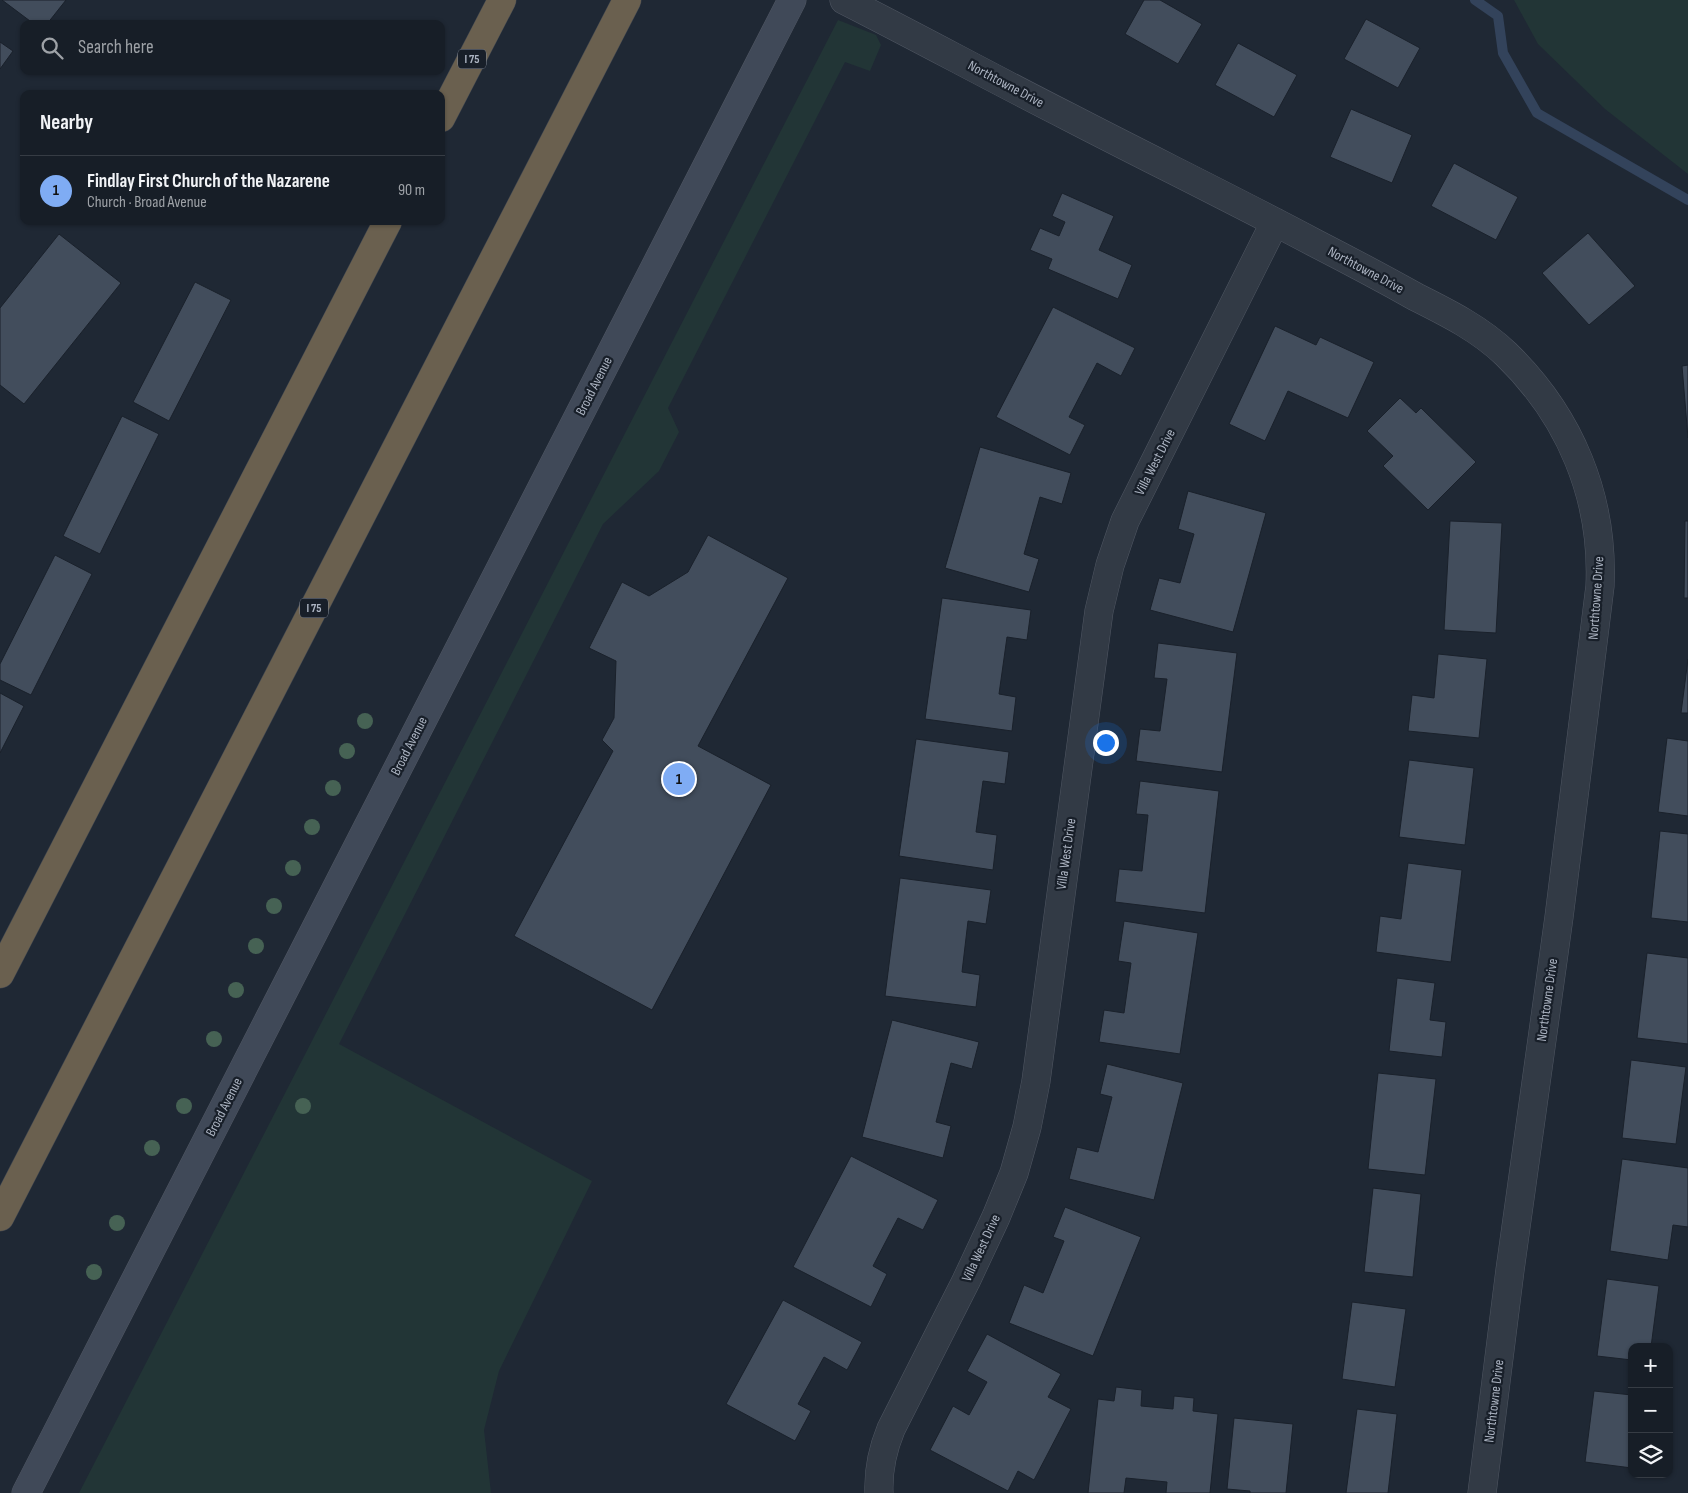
<!DOCTYPE html>
<meta charset="utf-8">
<style>
:root{--surface:#171e27;--page:#20272f;--text:#f1f3f6;--muted:#9ea2a7;--line:#363c44;--accent:#7facf4}
body{margin:0;font-family:"Sofia Sans Condensed",sans-serif;background:var(--page);color:var(--text)}
.controls{position:absolute;right:15px;bottom:15px;display:grid;overflow:hidden;border-radius:10px;box-shadow:0 1px 4px #0004}
.controls button{width:45px;height:45px;display:grid;place-items:center;padding:0;border:0;border-bottom:1px solid var(--line);background:var(--surface);color:var(--text);font:25px sans-serif}
.you{position:absolute;left:1105px;top:742px;width:18px;height:18px;margin:-12px;border:4px solid #fff;border-radius:50%;background:#1a73e8;box-shadow:0 0 0 8px #1a73e833}
.badge{display:grid;place-items:center;width:32px;height:32px;border-radius:50%;background:var(--accent);color:#111;font-size:16px;font-weight:700}
.pin{position:absolute;translate:-50% -50%;border:2px solid #fff;box-shadow:0 1px 5px #0006}
.list{margin:0;padding:0;list-style:none}
h2{display:flex;justify-content:space-between;align-items:center;height:65px;margin:0;padding:0 20px;font-size:21px}
h2 small{font-size:16px;font-weight:400;color:var(--muted)}
.list li{display:grid;grid-template-columns:32px 1fr auto;gap:15px;align-items:center;box-sizing:border-box;height:70px;padding:0 20px;border-top:1px solid var(--line)}
.list b{display:block;font-size:19px;white-space:nowrap}
.list p{margin:0;font-size:16px;white-space:nowrap;color:var(--muted)}
.list em{font-size:16px;font-style:normal;color:var(--muted)}
.icon{flex:none;width:28px;height:28px;fill:none;stroke:currentColor;stroke-width:2;stroke-linecap:round;stroke-linejoin:round}
.map{position:relative;flex:none;width:1688px;height:1493px;overflow:hidden}
.search{position:absolute;background:var(--surface);box-shadow:0 1px 4px #0004;left:20px;top:20px;width:425px;height:55px;display:flex;align-items:center;gap:12px;box-sizing:border-box;padding:0 18px;border-radius:10px;color:var(--muted);font-size:19px}
.panel{position:absolute;background:var(--surface);box-shadow:0 1px 4px #0004;left:20px;top:90px;width:425px;height:135px;border-radius:10px}
.map>svg:first-child{display:block}
.green{fill:#223536}
.lines{fill:none;stroke-linecap:round;stroke-linejoin:round}
.stream{stroke:#33435b;stroke-width:10}
.building{fill:#424d5c;stroke:#1a212b}
.street-casing{stroke:#505763;stroke-width:29}
.secondary-casing{stroke:#505763;stroke-width:29}
.highway-casing{stroke:#3d444f;stroke-width:29}
.street{stroke:#323a45;stroke-width:28}
.secondary{stroke:#404958;stroke-width:28}
.highway{stroke:#6a604f;stroke-width:28}
.tree{fill:#466254}
.labels{text-anchor:middle;dominant-baseline:central;stroke-width:4.5;stroke-linejoin:round;paint-order:stroke}
.shield{fill:#181f29;stroke:#808794;stroke-width:1}
.shield-label{font-size:12px;font-weight:bold;fill:#acb4c2}
.street-label{font-size:14px;fill:#acb4c2;stroke:#181f29}
</style>
<div class="map">
<svg width="1688" height="1493" viewBox="0 0 1688 1493">
<rect width="100%" height="100%" fill="#1f2834"/>
<path class="green" d="M1514,0H1688V174L1605,109L1538,44Z
M838,20L876,35L881,45L870,71L845,62L668,408L679,432L659,471L603,524L339,1044L592,1181L499,1371L484,1430L491,1493H79Z"/>
<g class="lines">
<path class="stream" d="M1475,0L1498,16L1503,53L1537,113L1688,200"/>
</g>
<path class="building" d="M2,0H66L47,24H34Z
M1144,0H1160L1202,24L1178,64L1125,34Z
M1366,19L1420,48L1398,88L1344,59Z
M0,42L13,51L0,69Z
M1238,43L1297,75L1274,117L1215,85Z
M1351,109L1412,135L1392,183L1330,157Z
M1454,163L1518,197L1496,240L1431,206Z
M1062,193L1114,216L1099,250L1132,265L1118,299L1048,269L1052,259L1030,250L1040,228L1059,236L1065,222L1052,216Z
M1588,233L1635,286L1589,325L1542,273Z
M59,234L121,283L24,404L0,385V308Z
M195,282L231,300L169,421L133,402Z
M1053,307L1135,348L1121,376L1097,363L1069,417L1085,425L1070,455L996,417Z
M1275,326L1316,345L1320,337L1374,362L1348,418L1288,391L1265,441L1229,424Z
M1688,365V438L1682,366Z
M1400,398L1416,413L1421,408L1476,462L1428,510L1383,466L1393,456L1367,431Z
M122,416L159,434L100,554L63,536Z
M980,447L1071,473L1062,504L1040,497L1024,554L1039,559L1029,592L945,568Z
M1188,491L1266,513L1233,632L1150,610L1159,578L1180,583L1194,534L1178,529Z
M1450,521L1502,523L1496,633L1444,630Z
M1685,521H1688V598H1684Z
M708,535L788,578L698,746L771,785L652,1010L514,936L613,751L602,740L614,718L616,661L589,648L622,582L649,596L688,572Z
M55,555L92,574L31,695L0,680V664Z
M942,598L1031,610L1027,640L1007,637L999,694L1016,697L1012,731L925,719Z
M1158,643L1237,653L1222,772L1136,761L1140,729L1160,731L1167,679L1154,678Z
M1438,654L1487,659L1479,738L1408,731L1412,695L1434,698Z
M1688,659V713H1681Z
M0,693L24,706L0,753Z
M1667,738L1688,741V816L1658,812Z
M916,739L1009,752L1005,784L983,781L976,832L997,835L993,870L899,856Z
M1409,760L1474,768L1465,845L1399,837Z
M1140,781L1219,791L1205,913L1115,902L1119,869L1142,871L1148,815L1136,814Z
M1660,831L1688,834V922L1651,918Z
M1408,863L1462,870L1451,962L1376,952L1380,916L1401,919Z
M900,878L991,890L986,924L968,921L962,972L980,975L976,1007L885,996Z
M1124,921L1198,933L1180,1054L1099,1042L1104,1010L1124,1013L1131,963L1118,961Z
M1647,953L1688,958V1044L1637,1038Z
M1397,978L1435,983L1430,1020L1446,1022L1442,1057L1389,1051Z
M892,1020L979,1042L972,1069L951,1063L936,1122L951,1126L943,1158L862,1137Z
M1631,1060L1686,1067L1676,1144L1622,1138Z
M1107,1064L1183,1083L1154,1200L1069,1179L1077,1147L1098,1152L1112,1097L1100,1094Z
M1378,1073L1436,1079L1425,1175L1368,1169Z
M851,1156L938,1200L923,1230L898,1218L873,1266L887,1274L871,1307L793,1267Z
M1622,1159L1688,1168V1227L1673,1225L1668,1260L1610,1251Z
M1373,1188L1421,1194L1413,1277L1364,1272Z
M1065,1207L1141,1237L1093,1356L1009,1323L1024,1285L1043,1293L1064,1241L1053,1237Z
M1607,1279L1659,1286L1651,1347H1632V1360L1597,1356Z
M783,1300L862,1342L847,1370L824,1357L798,1404L811,1411L795,1441L726,1404Z
M1352,1302L1406,1309L1395,1387L1342,1379Z
M987,1334L1061,1374L1048,1397L1071,1409L1034,1480L1018,1471L1008,1491L930,1450L953,1406L969,1415L987,1382L967,1371Z
M1116,1387L1142,1390L1141,1406L1173,1409L1174,1396L1194,1398L1193,1411L1218,1414L1210,1493H1166L1167,1482L1126,1478L1124,1493H1088L1098,1399L1114,1401Z
M1594,1391L1632,1395V1468L1585,1462Z
M1357,1409L1397,1414L1388,1493H1346Z
M1234,1418L1293,1424L1286,1493H1250V1491L1227,1489Z"/>
<g class="lines">
<defs>
<path id="street" d="M844,0C919,38 994,79 1069,117C1150,159 1232,199 1313,242C1348,260 1382,278 1416,297C1448,313 1480,329 1506,354C1570,416 1604,497 1600,586L1559,917L1510,1270L1482,1493
M879,1493C878,1470 882,1451 891,1429L966,1281L996,1217L1014,1173L1027,1127L1036,1081L1099,611L1110,565L1125,521L1275,222"/>
<path id="secondary" d="M26,1493L792,0"/>
<path id="highway" d="M441,118L502,0
M0,974L388,221
M0,1217L627,0"/>
</defs>
<use href="#street" class="street-casing"/>
<use href="#secondary" class="secondary-casing"/>
<use href="#highway" class="highway-casing"/>
<use href="#street" class="street"/>
<use href="#secondary" class="secondary"/>
<use href="#highway" class="highway"/>
</g>
<g class="tree">
<circle cx="365" cy="721" r="8"/>
<circle cx="347" cy="751" r="8"/>
<circle cx="333" cy="788" r="8"/>
<circle cx="312" cy="827" r="8"/>
<circle cx="293" cy="868" r="8"/>
<circle cx="274" cy="906" r="8"/>
<circle cx="256" cy="946" r="8"/>
<circle cx="236" cy="990" r="8"/>
<circle cx="214" cy="1039" r="8"/>
<circle cx="184" cy="1106" r="8"/>
<circle cx="303" cy="1106" r="8"/>
<circle cx="152" cy="1148" r="8"/>
<circle cx="117" cy="1223" r="8"/>
<circle cx="94" cy="1272" r="8"/>
</g>
<g class="labels">
<g class="shield">
<rect x="458" y="49.5" width="28" height="19" rx="4"/>
<rect x="300" y="598.5" width="28" height="19" rx="4"/>
</g>
<g class="shield-label">
<text x="472" y="59">I 75</text>
<text x="314" y="608">I 75</text>
</g>
<g class="street-label">
<text transform="translate(1006 84) rotate(28)">Northtowne Drive</text>
<text transform="translate(1366 270) rotate(28)">Northtowne Drive</text>
<text transform="translate(594 386) rotate(-63)">Broad Avenue</text>
<text transform="translate(1155 462) rotate(-63)">Villa West Drive</text>
<text transform="translate(1596 598) rotate(-86)">Northtowne Drive</text>
<text transform="translate(409 746) rotate(-63)">Broad Avenue</text>
<text transform="translate(1066 854) rotate(-82)">Villa West Drive</text>
<text transform="translate(1547 1000) rotate(-82)">Northtowne Drive</text>
<text transform="translate(224 1107) rotate(-63)">Broad Avenue</text>
<text transform="translate(981 1248) rotate(-65)">Villa West Drive</text>
<text transform="translate(1494 1401) rotate(-83)">Northtowne Drive</text>
</g>
</g>
</svg>
<div class="controls">
<button>+</button>
<button>−</button>
<button><svg class="icon" aria-label="layers" viewBox="0 0 24 24"><path d="M12 4l9 5-9 5-9-5zM3 14l9 5 9-5"/></svg></button>
</div>
<div class="you"></div>
<div class="pin badge" style="left:679px;top:779px">1</div>
<div class="search"><svg class="icon" aria-label="search" viewBox="0 0 24 24"><circle cx="10" cy="10" r="6"/><path d="M15 15l6 6"/></svg>Search here</div>
<section class="panel">
<h2>Nearby<small></small></h2>
<ul class="list">
<li><span class="badge">1</span><div><b>Findlay First Church of the Nazarene</b><p>Church · Broad Avenue</p></div><em>90 m</em></li>
</ul>
</section>
</div>
